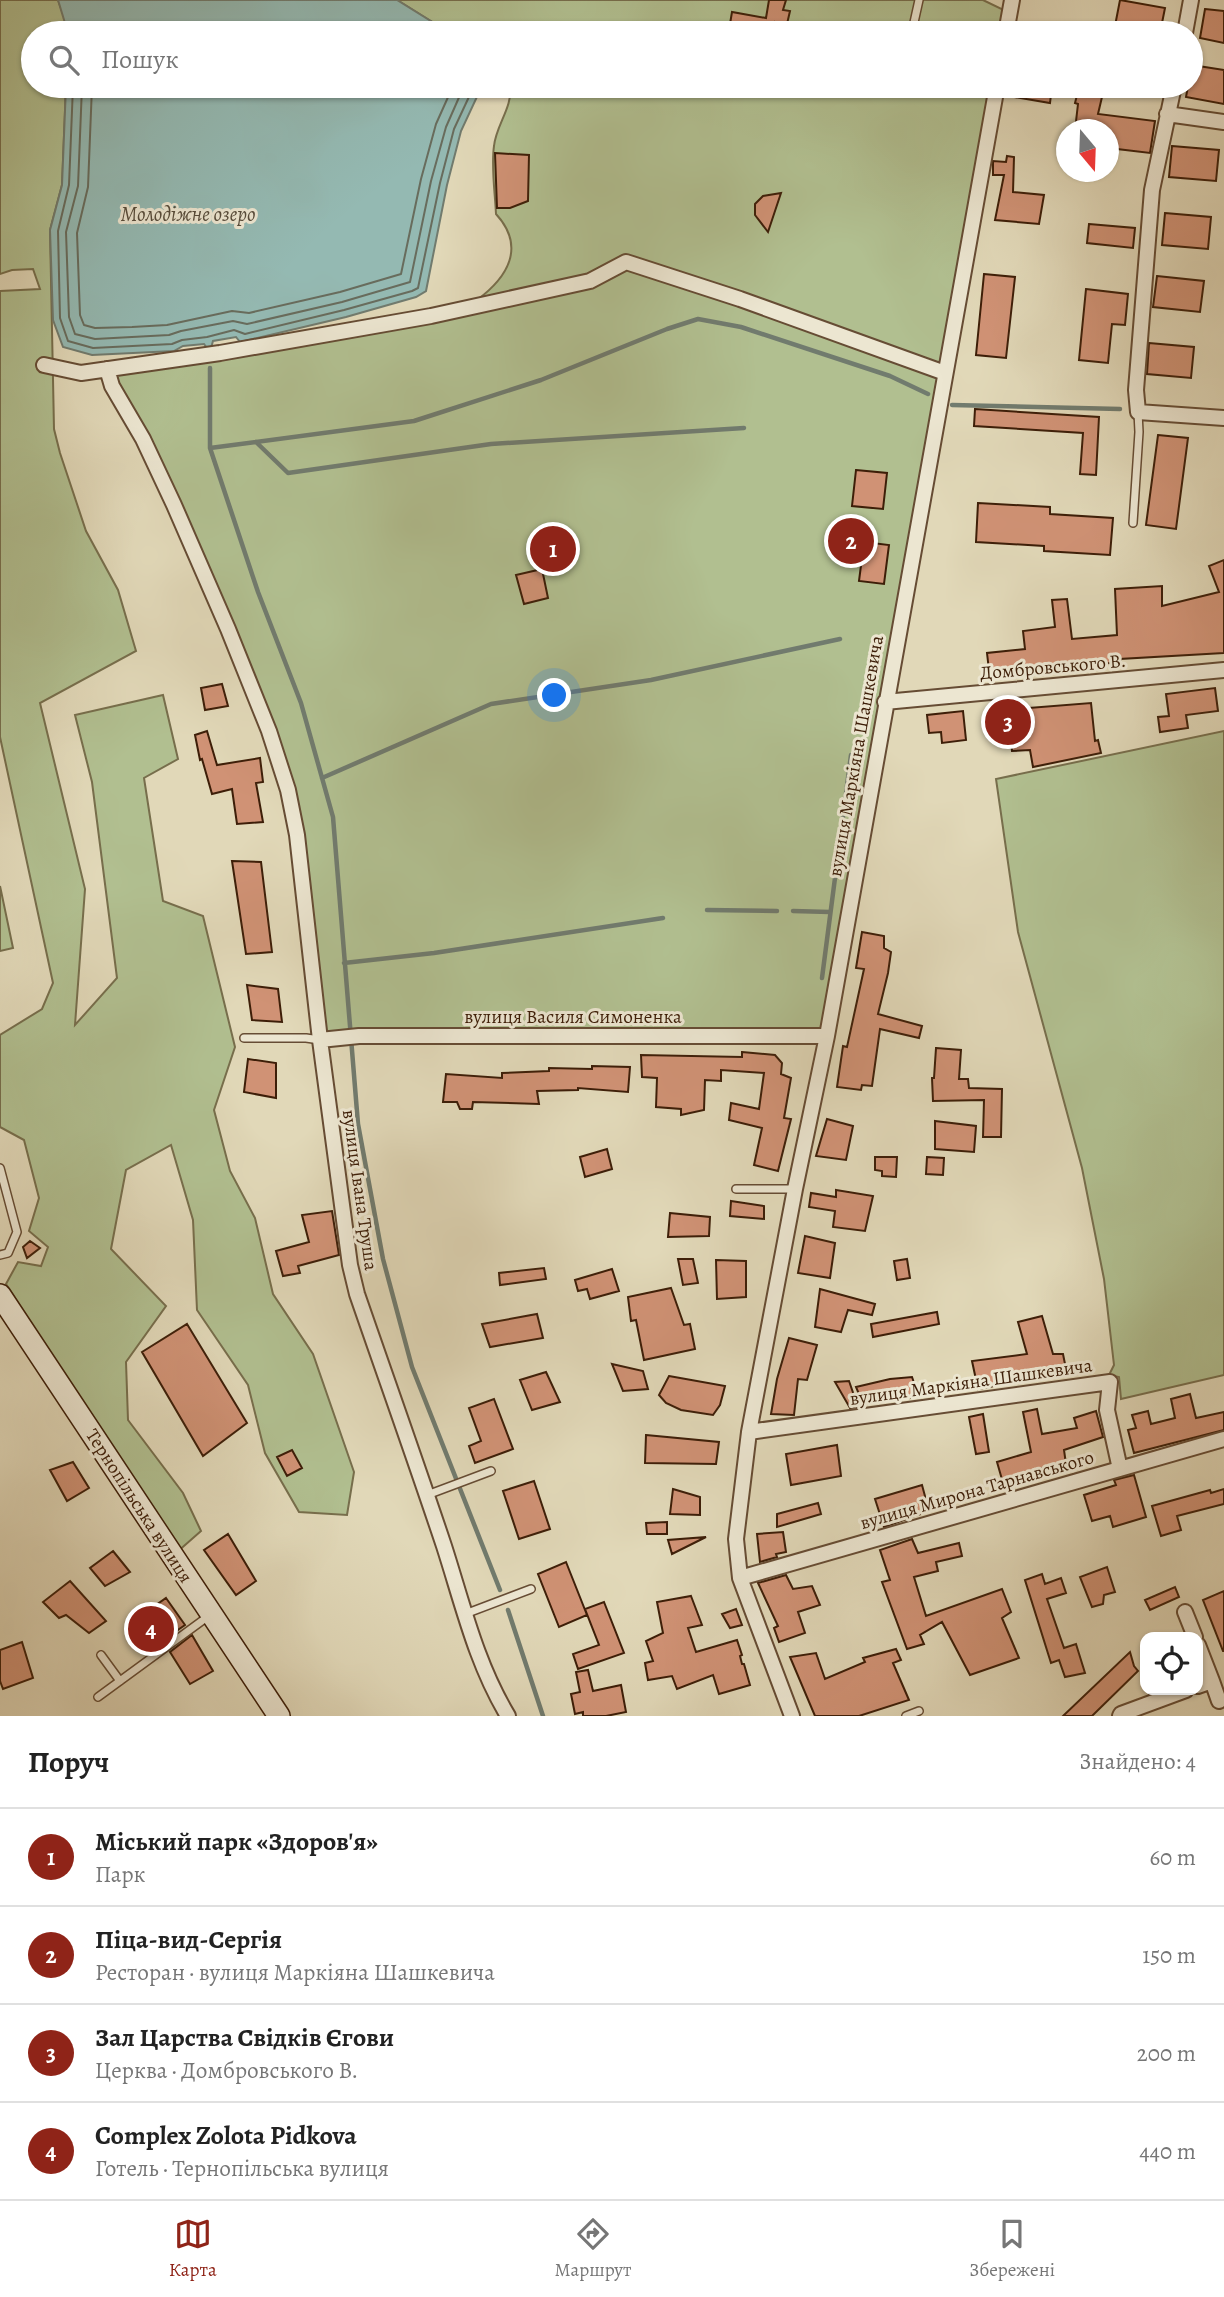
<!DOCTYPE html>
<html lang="uk">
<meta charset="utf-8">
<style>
:root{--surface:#fff;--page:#f2f2f2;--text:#222;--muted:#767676;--line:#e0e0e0;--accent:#8f2418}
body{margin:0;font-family:Alegreya,serif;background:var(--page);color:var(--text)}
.controls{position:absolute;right:21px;bottom:21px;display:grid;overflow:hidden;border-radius:14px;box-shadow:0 2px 5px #0004}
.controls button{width:63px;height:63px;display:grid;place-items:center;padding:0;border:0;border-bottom:2px solid var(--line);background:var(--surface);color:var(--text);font:35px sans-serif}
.compass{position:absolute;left:1056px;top:119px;width:63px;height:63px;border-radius:50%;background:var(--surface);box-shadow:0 2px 5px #0004;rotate:161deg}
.you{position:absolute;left:555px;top:696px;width:24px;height:24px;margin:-18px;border:5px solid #fff;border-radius:50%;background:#1a73e8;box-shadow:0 0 0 10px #1a73e833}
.badge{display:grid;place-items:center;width:46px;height:46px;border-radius:50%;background:var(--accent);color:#fff;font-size:23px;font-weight:700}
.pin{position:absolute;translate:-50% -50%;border:4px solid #fff;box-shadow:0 2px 7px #0006}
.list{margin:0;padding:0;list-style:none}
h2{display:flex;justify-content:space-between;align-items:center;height:91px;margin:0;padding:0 28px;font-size:30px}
h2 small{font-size:23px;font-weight:400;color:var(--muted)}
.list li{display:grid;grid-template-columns:46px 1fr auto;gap:21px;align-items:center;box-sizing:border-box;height:98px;padding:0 28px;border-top:2px solid var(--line)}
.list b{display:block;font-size:26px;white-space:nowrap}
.list p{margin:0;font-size:23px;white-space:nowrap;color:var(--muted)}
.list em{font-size:23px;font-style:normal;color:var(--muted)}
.icon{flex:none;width:38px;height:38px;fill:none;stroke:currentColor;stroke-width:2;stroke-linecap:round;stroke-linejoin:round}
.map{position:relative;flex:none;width:1224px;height:1716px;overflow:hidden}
.search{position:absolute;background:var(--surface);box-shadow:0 2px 5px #0004;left:21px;right:21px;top:21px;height:77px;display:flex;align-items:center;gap:18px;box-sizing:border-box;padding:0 24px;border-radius:38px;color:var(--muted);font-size:26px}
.sheet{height:483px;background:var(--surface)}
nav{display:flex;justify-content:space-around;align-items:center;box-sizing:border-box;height:98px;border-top:2px solid var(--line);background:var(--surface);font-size:19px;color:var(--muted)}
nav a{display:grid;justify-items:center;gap:4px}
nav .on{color:var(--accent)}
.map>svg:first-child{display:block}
.green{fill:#b1bf90;stroke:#776e4c;stroke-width:2}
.water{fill:#94b9b2;stroke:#717b6e;stroke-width:2}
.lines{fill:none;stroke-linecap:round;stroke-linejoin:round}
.shore{stroke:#686c5d;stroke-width:2}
.stream{stroke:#717b6e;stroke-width:4.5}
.building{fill:#d09275;stroke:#3d1e08;stroke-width:2}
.lane-casing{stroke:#664c34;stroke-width:10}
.street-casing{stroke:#664c34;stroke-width:18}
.secondary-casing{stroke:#3d1e08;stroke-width:24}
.lane{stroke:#ece6d1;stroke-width:7}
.street{stroke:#ece6d1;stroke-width:14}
.secondary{stroke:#ece6d1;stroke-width:21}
.labels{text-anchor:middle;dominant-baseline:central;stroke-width:6;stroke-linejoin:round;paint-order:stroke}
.street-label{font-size:19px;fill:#3d1e08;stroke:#ece6d1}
.water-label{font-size:21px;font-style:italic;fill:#574c3b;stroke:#ece6d1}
</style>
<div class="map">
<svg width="1224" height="1716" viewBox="0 0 1224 1716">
<rect width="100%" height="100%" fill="#e1d8b8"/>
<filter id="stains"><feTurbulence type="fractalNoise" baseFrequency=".00286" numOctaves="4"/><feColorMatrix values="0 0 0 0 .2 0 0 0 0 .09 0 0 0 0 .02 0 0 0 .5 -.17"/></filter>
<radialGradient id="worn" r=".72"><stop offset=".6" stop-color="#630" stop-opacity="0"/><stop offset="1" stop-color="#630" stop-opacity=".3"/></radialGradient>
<path class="green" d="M0,0H58L68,29V33H33V86H66L62,185L50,230L54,429L60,453L86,531L118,590L136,651L40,703L85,889L75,1025L117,978L92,782L75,715L163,695L178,759L144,778L163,901L203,916L235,1047L214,1110L230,1171L255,1218L273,1294L313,1354L354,1472L347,1515L299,1512L265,1453L248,1385L197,1310L193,1220L171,1145L126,1170L111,1249L166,1306L126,1362L128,1420L183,1493L201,1531L176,1553L6,1284L18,1262L41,1266L48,1247L29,1231L39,1198L24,1140L0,1127V1035L42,1009L53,983L0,737V291L40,289L33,269L12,270L0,274Z
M397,0H983L1010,13L1006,33H450Z
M510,86H997L827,1036L320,1040L297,835L269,731L107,369L220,353L477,300C508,277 526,247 496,214C495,192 491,167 494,146C496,125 513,107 510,86Z
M1224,731V1375L1121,1399L1119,1377L1109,1375L1114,1365L1104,1279L1082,1168L1018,932L996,779Z
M0,886L13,948L0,951Z"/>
<path class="water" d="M58,0H397L450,33H68Z
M66,86H482L461,131L447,185L426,291L416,297L346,317L240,342L236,337L213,341L211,348H207L204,344L183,346L174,351L92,355L63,347L53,320L50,230L62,185Z"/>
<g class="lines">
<path class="shore" d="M73,86L69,185L58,231L60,318L68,341L93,348L172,344L182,340L207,337L234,330L245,334L344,310L412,291L418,288L440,183L454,129L474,86
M82,86L78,186L66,232L69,317L75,334L95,339L169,335L181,331L233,321L247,324L342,302L410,282L431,181L446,127L464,86
M92,86L88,187L77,233L80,315L84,325L95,328L132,327L167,325L232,311L249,313L340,292L401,274L421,179L436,124L453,86"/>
<path class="stream" d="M210,368V448L258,592L301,703L333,817L358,1124L383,1259L412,1367L500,1590
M952,405L1120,409
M256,442L288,473L491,444L744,428
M210,448L414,421L541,380L667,329L698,319L741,327L890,376L928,394
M322,778L491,704L651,680L840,639
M707,910L777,911
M793,911L830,912
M344,963L434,953L663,918
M822,978L851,755
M508,1610L543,1716"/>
</g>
<path class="building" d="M769,0H786L783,10L790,11L787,24L775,22L773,33H750L729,30L732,12L766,18Z
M1120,0L1165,8L1160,33H1125L1114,31Z
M1205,9L1224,11V43L1200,38Z
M1192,65L1224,70V104L1186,97L1188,86H1191Z
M1016,86H1052L1050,103L1014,97Z
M1078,91L1102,97L1098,114L1155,121L1150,153L1109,148V130H1075L1078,104L1075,103Z
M1172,146L1219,150L1216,181L1169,177Z
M495,153L529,155L528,201L510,208H497Z
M1007,156L1014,157L1013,192L1044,195L1039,224L995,220L1004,175H993V161L1006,162Z
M781,193L768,232L755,215V204L763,196Z
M1165,213L1211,217L1208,249L1162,245Z
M1089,224L1135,228L1133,248L1087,243Z
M984,274L1015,277L1006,358L976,355Z
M1157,276L1204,281L1200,312L1153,307Z
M1086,289L1128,294L1125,325L1112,324L1108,363L1079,360Z
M1149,343L1194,347L1191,378L1147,374Z
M975,409L1099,417L1096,475L1080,474L1083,433L974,426Z
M1158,435L1188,438L1176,529L1146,525Z
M856,470L887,473L883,509L852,506Z
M978,503L1050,507V514L1113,518L1110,555L1044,551V546L976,542Z
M864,542L889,545L884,584L859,581Z
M1224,560V653L1120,659L1121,662L1022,672L1023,674L990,679L987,653L1025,649L1023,631L1055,627L1052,600L1067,599L1072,639L1117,635L1115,589L1162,586V606L1219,592L1209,566Z
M542,569L548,598L524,604L516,575Z
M222,684L228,706L205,710L201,688Z
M1215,688L1218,711L1186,715L1188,728L1160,732L1158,717L1169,716L1166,694Z
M1091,703L1095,741L1098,740L1101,753L1033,767L1030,750L1012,751L1010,732L991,734L989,711Z
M963,711L966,740L942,743L941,732L929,733L927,715Z
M207,731L217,765L260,758L263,782L256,783L263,822L237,824L232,789L212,794L202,759L200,760L195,735Z
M232,861L261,862L272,952L246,954Z
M862,932L884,936V948L891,952L888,973L878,1014L922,1026L919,1038L880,1029L872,1086L862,1085L861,1090L837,1087L843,1046L847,1047L864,969L856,968Z
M247,985L278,989L282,1022L252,1020Z
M936,1048L961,1050L959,1079H968L969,1088L1002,1089L1001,1137H983L984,1100L933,1101L932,1078H934Z
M742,1052L775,1055L782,1063L781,1074L791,1078L784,1118L791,1119L778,1171L754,1165L762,1128L729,1120L731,1103L759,1109L764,1073L721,1070V1081L705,1080L704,1110L681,1115V1109L656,1107L657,1078L642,1077L641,1055L742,1057Z
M248,1059L276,1063V1098L244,1092Z
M592,1066L630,1067L628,1092L578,1088V1090L537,1091L539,1104L473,1102L472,1109H460L457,1102H443L446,1074L502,1078V1073L549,1071V1068L592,1069Z
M827,1119L853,1126L846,1160L816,1156Z
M935,1121L976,1126L974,1152L935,1149Z
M607,1149L612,1169L585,1177L580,1157Z
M875,1157H897L896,1177L882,1176V1171L875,1170Z
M927,1157L944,1158L943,1175L926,1174Z
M836,1190L873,1196L865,1231L833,1227L835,1211L809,1207L811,1193L836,1197Z
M731,1201L764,1206V1219L730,1216Z
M332,1211L339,1255L298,1266L300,1273L283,1276L276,1251L309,1242L302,1215Z
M670,1213L710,1217L709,1236L668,1237Z
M805,1236L835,1243L830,1278L798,1273Z
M30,1241L40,1248L27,1258L23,1247Z
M678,1259H693L698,1283L683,1285Z
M907,1259L910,1278L897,1280L894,1261Z
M716,1260L746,1261V1297L717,1299Z
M544,1268L546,1279L500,1285L499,1273Z
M612,1269L619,1291L590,1299L587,1289L578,1291L575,1280Z
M671,1288L684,1325L690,1324L695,1349L644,1360L636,1320L631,1321L628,1297Z
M820,1289L875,1304L872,1315L848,1310L841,1332L815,1327Z
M937,1312L939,1324L873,1337L871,1324Z
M537,1314L543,1338L490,1347L482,1324Z
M1042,1316L1053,1354H1063L1067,1374L1016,1380V1382L978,1389L972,1361L1027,1354L1018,1322Z
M187,1324L247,1423L203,1456L142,1352Z
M789,1338L817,1345L807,1380L798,1379L794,1415L771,1414L777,1379Z
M612,1364L643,1371L648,1389L623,1391Z
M546,1372L560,1402L532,1410L520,1380Z
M669,1376L725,1386L720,1405L713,1415L681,1410L666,1403L659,1395Z
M912,1377L919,1397L863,1404L856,1387L890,1379Z
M849,1381L858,1407L850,1408L835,1382Z
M1190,1394L1196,1418L1224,1412V1430L1134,1453L1128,1430L1136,1428L1132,1415L1148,1411L1151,1424L1175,1418L1171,1399Z
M494,1399L513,1449L475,1463L469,1446L481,1441L469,1408Z
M1037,1409L1042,1434L1077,1428L1074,1418L1096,1411L1103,1437L1064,1450L1066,1464L1036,1469L1038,1472L1003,1483L997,1462L1031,1452L1023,1412Z
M983,1414L989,1452L976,1454L969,1417Z
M646,1435L719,1442L716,1464L645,1463Z
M837,1445L841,1476L791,1485L786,1454Z
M292,1450L302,1468L287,1476L277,1457Z
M73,1462L89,1488L67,1501L50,1470Z
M1134,1475L1146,1517L1113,1527L1110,1516L1092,1521L1084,1495L1116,1485L1114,1480Z
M534,1481L550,1529L519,1539L503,1491Z
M922,1485L929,1511L884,1527L875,1499Z
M673,1489L700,1497V1515L670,1514Z
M1224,1489V1504L1177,1516L1181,1530L1161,1536L1152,1506L1210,1490L1211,1493Z
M818,1503L821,1514L777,1527V1514Z
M667,1522V1534H647L646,1523Z
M783,1532L786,1552L776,1554L777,1557L760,1562L757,1534Z
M228,1534L256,1581L236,1595L204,1550Z
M706,1537L672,1554L668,1540Z
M912,1539L918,1553L959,1543L962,1556L936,1562L938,1571L914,1577L926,1616L1002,1589L1011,1612L1002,1618L1019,1658L970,1675L942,1622L920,1635L924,1644L907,1649L882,1582L890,1580L880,1550Z
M113,1551L130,1572L105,1586L90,1568Z
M566,1562L587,1615L559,1627L538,1574Z
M1107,1567L1115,1592L1104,1595L1103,1604L1092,1607L1080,1577Z
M1042,1574L1045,1584L1061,1578L1066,1593L1047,1599L1064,1648L1076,1644L1085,1673L1065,1677L1059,1660L1051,1663L1025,1580Z
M786,1575L793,1589L812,1586L820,1605L798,1612L805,1633L779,1642L774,1628L778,1626L758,1583Z
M70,1581L106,1621L89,1633L66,1615L59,1618L43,1602Z
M1175,1587L1179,1597L1150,1610L1145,1600Z
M1224,1591V1651H1223L1203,1600Z
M691,1596L702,1625L688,1628L696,1652L737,1640L742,1655L740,1656L742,1664H744L750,1685L719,1694L713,1675L677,1689L672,1676L648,1680L645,1663L653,1661L646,1641L663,1633L657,1602Z
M166,1598L185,1625L156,1645L135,1620Z
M604,1602L624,1653L578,1669L573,1654L599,1645L585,1609Z
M736,1609L742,1625L730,1628L722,1614Z
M192,1635L213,1671L190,1684L170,1652Z
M22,1642L33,1678L3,1689L0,1681V1650Z
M896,1649L901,1660L893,1663L909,1700L859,1716H815L790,1657L816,1653L825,1679L865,1662L863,1658Z
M1130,1652L1134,1666L1138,1671L1092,1716H1063Z
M588,1670L593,1691L621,1685L626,1712L606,1716H583V1712L575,1714L571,1694L580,1692L576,1672Z"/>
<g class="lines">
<defs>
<path id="lane" d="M913,27L919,0
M1133,523L1139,432L1138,412
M244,1038H306L320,1040
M0,1168L17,1232L8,1253L0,1255
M736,1189H795
M427,1495L491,1471
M465,1614L531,1589
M101,1655L120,1681
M98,1697L210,1615
M906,1716L919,1711"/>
<path id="street" d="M1006,33L1012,0
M1185,33L1191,0
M1174,86L1152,190L1136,390L1138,412L1224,418
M1167,114L1224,122
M44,365L81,373L220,353L431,316L590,281L626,262L740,299L945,373
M107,369L112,386L143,439L174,505L228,629L269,731L288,790L297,835L320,1040L350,1265L357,1294C386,1378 416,1462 444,1546C463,1605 476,1663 508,1716
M885,702L1224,670
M320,1040L359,1036H827
M749,1432L1110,1382L1107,1410L1120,1469
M740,1578L1224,1439
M1185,1612L1195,1637
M1198,1645L1212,1681L1198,1686
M1212,1681L1219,1701
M792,1716L740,1578L736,1539L749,1432L795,1189L827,1036L997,86
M1120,1716L1121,1714L1186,1690"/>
<path id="secondary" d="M0,1295L279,1716"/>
</defs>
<use href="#lane" class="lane-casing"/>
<use href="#street" class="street-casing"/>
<use href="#secondary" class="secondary-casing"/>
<use href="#lane" class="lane"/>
<use href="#street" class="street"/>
<use href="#secondary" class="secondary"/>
</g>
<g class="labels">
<g class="street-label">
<text transform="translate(1053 667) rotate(-5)">Домбровського В.</text>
<text transform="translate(856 756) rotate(-80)">вулиця Маркіяна Шашкевича</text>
<text x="573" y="1017">вулиця Василя Симоненка</text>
<text transform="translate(360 1190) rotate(82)">вулиця Івана Труша</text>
<text transform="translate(971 1382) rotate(-8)">вулиця Маркіяна Шашкевича</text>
<text transform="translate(977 1490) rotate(-16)">вулиця Мирона Тарнавського</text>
<text transform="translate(139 1506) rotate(57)">Тернопільська вулиця</text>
</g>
<g class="water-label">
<text x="188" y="214">Молодіжне озеро</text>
</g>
</g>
<rect width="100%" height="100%" filter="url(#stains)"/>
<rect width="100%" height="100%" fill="url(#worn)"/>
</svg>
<div class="controls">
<button><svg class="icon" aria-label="locate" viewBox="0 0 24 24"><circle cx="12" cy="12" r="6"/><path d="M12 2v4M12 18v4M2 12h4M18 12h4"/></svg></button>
</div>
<svg class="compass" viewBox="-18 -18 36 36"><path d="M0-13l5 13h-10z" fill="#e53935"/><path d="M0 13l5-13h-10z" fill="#767676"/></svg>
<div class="you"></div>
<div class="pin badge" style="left:553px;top:549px">1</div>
<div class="pin badge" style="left:851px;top:541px">2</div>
<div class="pin badge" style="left:1008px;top:722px">3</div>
<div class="pin badge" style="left:151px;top:1629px">4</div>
<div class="search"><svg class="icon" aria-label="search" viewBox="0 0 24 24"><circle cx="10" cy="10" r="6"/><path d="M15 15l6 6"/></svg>Пошук</div>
</div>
<section class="sheet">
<h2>Поруч<small>Знайдено: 4</small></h2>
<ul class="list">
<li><span class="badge">1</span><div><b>Міський парк «Здоров'я»</b><p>Парк</p></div><em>60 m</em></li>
<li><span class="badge">2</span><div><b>Піца-вид-Сергія</b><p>Ресторан · вулиця Маркіяна Шашкевича</p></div><em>150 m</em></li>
<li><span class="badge">3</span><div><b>Зал Царства Свідків Єгови</b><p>Церква · Домбровського В.</p></div><em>200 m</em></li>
<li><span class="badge">4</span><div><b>Complex Zolota Pidkova</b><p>Готель · Тернопільська вулиця</p></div><em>440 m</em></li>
</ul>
</section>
<nav>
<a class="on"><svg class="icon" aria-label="map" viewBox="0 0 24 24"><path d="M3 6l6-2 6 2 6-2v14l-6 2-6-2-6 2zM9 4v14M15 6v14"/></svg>Карта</a>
<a><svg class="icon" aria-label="directions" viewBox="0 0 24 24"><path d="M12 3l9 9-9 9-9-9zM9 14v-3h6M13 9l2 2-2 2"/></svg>Маршрут</a>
<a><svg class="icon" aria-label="saved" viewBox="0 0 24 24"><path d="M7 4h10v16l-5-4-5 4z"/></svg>Збережені</a>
</nav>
